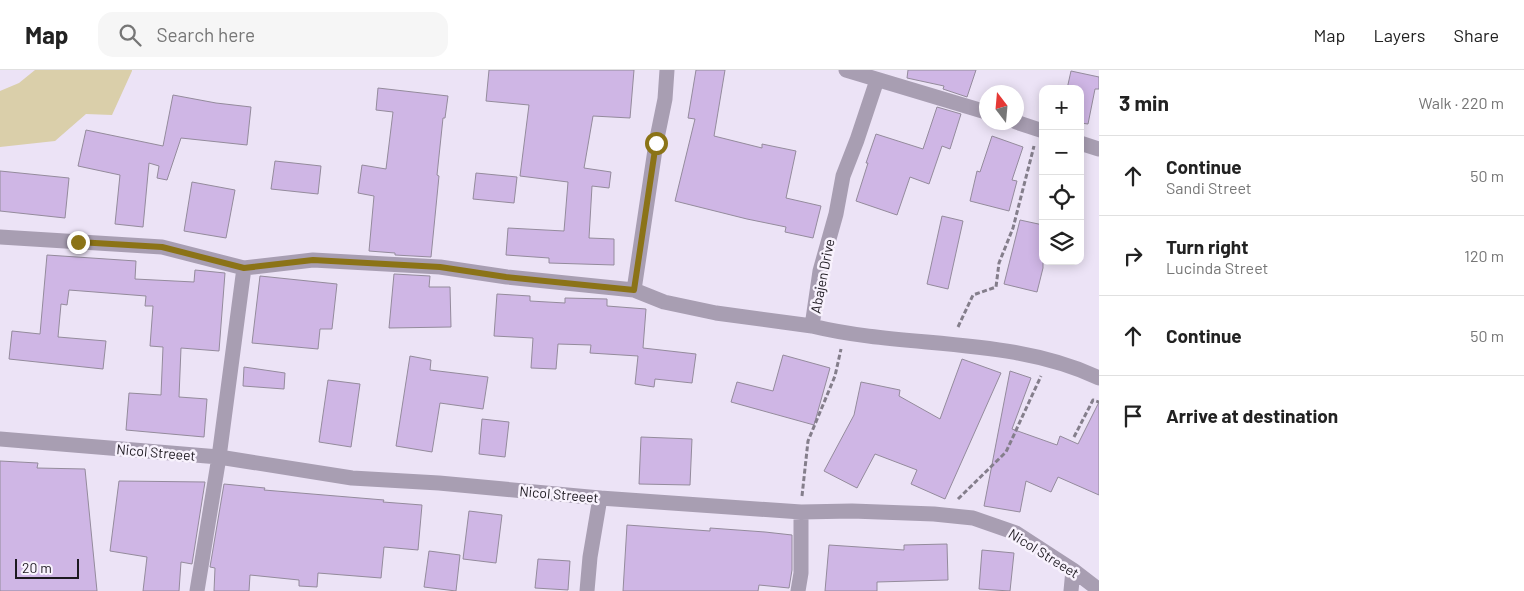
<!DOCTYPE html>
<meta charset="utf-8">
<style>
:root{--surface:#fff;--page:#f6f6f6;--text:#222;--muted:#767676;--line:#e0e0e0}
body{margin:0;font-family:Barlow,sans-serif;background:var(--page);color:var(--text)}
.controls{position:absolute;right:15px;top:15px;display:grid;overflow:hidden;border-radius:10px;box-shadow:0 2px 12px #0003}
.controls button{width:45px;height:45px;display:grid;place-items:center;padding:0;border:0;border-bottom:1px solid var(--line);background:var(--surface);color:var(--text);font:25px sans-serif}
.compass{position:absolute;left:979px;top:15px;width:45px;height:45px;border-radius:50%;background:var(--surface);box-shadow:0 2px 12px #0003;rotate:344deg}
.scale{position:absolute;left:15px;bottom:12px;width:64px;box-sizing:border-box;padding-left:5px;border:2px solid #1d1920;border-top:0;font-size:14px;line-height:18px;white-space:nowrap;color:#1d1920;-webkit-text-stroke:4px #f8f2fd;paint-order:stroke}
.stop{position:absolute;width:15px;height:15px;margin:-11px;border:4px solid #8b7317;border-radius:50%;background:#fff}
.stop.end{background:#8b7317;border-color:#fff;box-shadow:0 1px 5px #0008}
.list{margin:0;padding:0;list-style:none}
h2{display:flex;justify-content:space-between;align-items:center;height:65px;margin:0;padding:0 20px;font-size:21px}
h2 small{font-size:16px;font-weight:400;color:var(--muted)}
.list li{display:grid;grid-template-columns:32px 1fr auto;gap:15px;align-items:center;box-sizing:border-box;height:80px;padding:0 20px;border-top:1px solid var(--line)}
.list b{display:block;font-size:19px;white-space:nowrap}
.list p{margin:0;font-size:16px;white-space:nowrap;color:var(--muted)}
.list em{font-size:16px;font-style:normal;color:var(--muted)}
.icon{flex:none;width:28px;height:28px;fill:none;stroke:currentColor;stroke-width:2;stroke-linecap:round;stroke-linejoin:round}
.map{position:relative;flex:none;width:1099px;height:521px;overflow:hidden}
header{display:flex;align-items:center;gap:30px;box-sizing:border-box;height:70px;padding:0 25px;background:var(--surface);border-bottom:1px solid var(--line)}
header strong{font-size:24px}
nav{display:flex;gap:28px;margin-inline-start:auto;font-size:18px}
.search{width:350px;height:45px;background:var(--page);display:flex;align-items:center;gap:12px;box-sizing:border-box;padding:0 18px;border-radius:15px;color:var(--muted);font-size:19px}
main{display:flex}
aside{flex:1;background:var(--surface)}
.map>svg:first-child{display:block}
.green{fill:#dacfaa}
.building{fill:#cfb6e5;stroke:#948b9c}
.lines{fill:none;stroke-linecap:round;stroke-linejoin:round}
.path{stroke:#847e8b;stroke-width:3;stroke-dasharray:5 2.5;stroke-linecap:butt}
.minor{stroke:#a89eb2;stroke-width:15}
.route{stroke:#8b7317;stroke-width:6}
.labels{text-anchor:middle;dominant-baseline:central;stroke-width:5;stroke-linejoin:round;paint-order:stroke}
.street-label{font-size:14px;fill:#1d1920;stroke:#f8f2fd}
</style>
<header>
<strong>Map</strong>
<div class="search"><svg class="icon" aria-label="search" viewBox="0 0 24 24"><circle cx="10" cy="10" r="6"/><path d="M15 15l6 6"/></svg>Search here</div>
<nav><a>Map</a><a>Layers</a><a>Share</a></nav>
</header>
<main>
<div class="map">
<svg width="1099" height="521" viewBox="0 0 1099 521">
<rect width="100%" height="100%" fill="#ece3f6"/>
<path class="green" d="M35,0H132V1L112,45L86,44L55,71L0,77V21L19,13Z"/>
<path class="building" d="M489,0H634L630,48L593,46L584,98L611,102L609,118L592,116L589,168L614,169V195L549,193V188L506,185L508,158L564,161L568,112L520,106L529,35L486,31Z
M696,0H725L714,66L762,78V74L796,81L786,128L821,136L813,168L785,162L786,157L747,149L675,131L695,49L688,48Z
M908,0H976L967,27L943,19L944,16L907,8Z
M1071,1L1099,7V19H1095L1088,54L1080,53V19H1067Z
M378,18L448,26L445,48H443L437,105L439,106L431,187L395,185V183L369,181L374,126L358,123L362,95L386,99L393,42L376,40Z
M173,25L216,33L251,37L247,75L181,68L167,110L157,108L159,96L149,93L143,157L115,154L120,105L78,96L86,60L163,76Z
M937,37L961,44L950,79L942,76L929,114L910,107L897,145L856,131L868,93H866L876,64L923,79Z
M992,66L1023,77L1012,110L1017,111L1009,141L970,131L977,101L980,102Z
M275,91L321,96L318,124L271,119Z
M0,101L69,108L65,148L0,141Z
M476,103L517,107L514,133L473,129Z
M192,112L235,120L226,168L184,161Z
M942,146L963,151L948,219L927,214Z
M1020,150L1043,155V198L1037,222L1004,214Z
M47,185L136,191L135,209L194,212L195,200L225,203L219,281L181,278L179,327L207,329L204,367L126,360L129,323L161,325L163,277L150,276L153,236H145L146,226L69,220L67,235L61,234L58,267L106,271L103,299L9,289L12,261L40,264Z
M394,204L430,206L429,217H450L451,257L389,258Z
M260,206L337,214L332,259H320L318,279L252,273Z
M497,224L530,226V231L565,233V228L607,229V236L646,239L643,278L696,284L692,313L655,309L654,317L635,314L638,286L590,283L591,275L558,274L556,299L531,298L533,268L494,266Z
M783,285L830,298L814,355L731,332L737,312L773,321Z
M410,286L431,290L430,300L488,307L483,339L440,333L432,382L396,376Z
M962,289L1001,303L945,429L911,414L917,400L875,384L857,418L824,401L854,345L861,312L900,320L899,326L940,349Z
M244,297L285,303L284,319L243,316Z
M1010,301L1031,308L1012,359L1057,375L1060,366L1078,374L1099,332V425L1058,407L1051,422L1026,411L1020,442L984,436Z
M328,310L360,314L351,377L319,372Z
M482,349L509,352L505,387L479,384Z
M641,367L692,369L690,415L639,414Z
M0,391L38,393L37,398L85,399L97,521H0Z
M119,411L205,412L192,494L181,492L179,521H143L147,487L110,481Z
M224,414L265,418L264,420L384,430L383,432L422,435L418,480L384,477L381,508L318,503L317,517L299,516V510L250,505L249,521H214L215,498L210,497Z
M469,441L502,445L496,493L463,489Z
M627,455L710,461V458L765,462L792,465V500L789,518L759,515L758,521H623Z
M947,474L948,510L877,512V521H825L829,475L904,480V475Z
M982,480L1014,483L1010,521L979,519Z
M429,481L460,485L456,521L424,517Z
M538,489L570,491L568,520L535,518Z"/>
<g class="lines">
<path class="path" d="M958,257L973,225L996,217L999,193L1013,158L1034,76
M1074,367L1093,330L1099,332
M802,426L808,371L835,306L841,279
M958,429L1006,382L1041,306"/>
<path class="minor" d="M846,0L986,42
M1016,52L1043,61
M1080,73L1099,79
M0,167L162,177L244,198L313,190L440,197L507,207L634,220L664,232L716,243L812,256L820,201L836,144L843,106L857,70L877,10
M634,220L656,73L665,29L667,0
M812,256C906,279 1010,266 1099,308
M0,369L219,387L352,408L439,413L600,428L801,442L852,441L934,444L973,448L1016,463L1073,500L1099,520
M197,521L219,387L244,198
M587,521L590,487L600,428
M798,521L801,503V442
M1071,521L1073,500"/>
</g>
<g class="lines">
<path class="route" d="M78,172L162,177L244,198L313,190L440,197L506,207L634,220L656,73"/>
</g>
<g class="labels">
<g class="street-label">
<text transform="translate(822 206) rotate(-79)">Abajen Drive</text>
<text transform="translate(156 382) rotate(5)">Nicol Streeet</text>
<text transform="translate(559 424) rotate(5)">Nicol Streeet</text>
<text transform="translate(1044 483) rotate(32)">Nicol Streeet</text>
</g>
</g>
</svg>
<div class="controls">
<button>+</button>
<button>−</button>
<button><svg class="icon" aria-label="locate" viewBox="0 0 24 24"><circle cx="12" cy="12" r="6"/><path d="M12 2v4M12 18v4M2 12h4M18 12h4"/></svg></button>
<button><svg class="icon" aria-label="layers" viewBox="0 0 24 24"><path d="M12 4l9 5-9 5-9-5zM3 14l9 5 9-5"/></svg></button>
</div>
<svg class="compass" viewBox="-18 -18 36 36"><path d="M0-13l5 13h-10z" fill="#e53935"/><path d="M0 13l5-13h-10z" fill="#767676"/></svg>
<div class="scale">20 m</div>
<div class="stop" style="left:656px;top:73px"></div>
<div class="stop end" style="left:78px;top:172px"></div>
</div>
<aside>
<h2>3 min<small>Walk · 220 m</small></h2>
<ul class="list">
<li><svg class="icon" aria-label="ahead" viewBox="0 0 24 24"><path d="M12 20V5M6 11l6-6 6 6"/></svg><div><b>Continue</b><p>Sandi Street</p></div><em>50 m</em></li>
<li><svg class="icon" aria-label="right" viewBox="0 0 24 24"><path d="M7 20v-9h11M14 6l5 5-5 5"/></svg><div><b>Turn right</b><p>Lucinda Street</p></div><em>120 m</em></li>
<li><svg class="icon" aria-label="ahead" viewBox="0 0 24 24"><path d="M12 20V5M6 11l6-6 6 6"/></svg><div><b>Continue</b></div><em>50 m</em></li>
<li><svg class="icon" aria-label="arrive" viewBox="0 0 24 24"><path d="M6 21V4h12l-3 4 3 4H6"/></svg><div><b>Arrive at destination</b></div></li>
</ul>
</aside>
</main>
